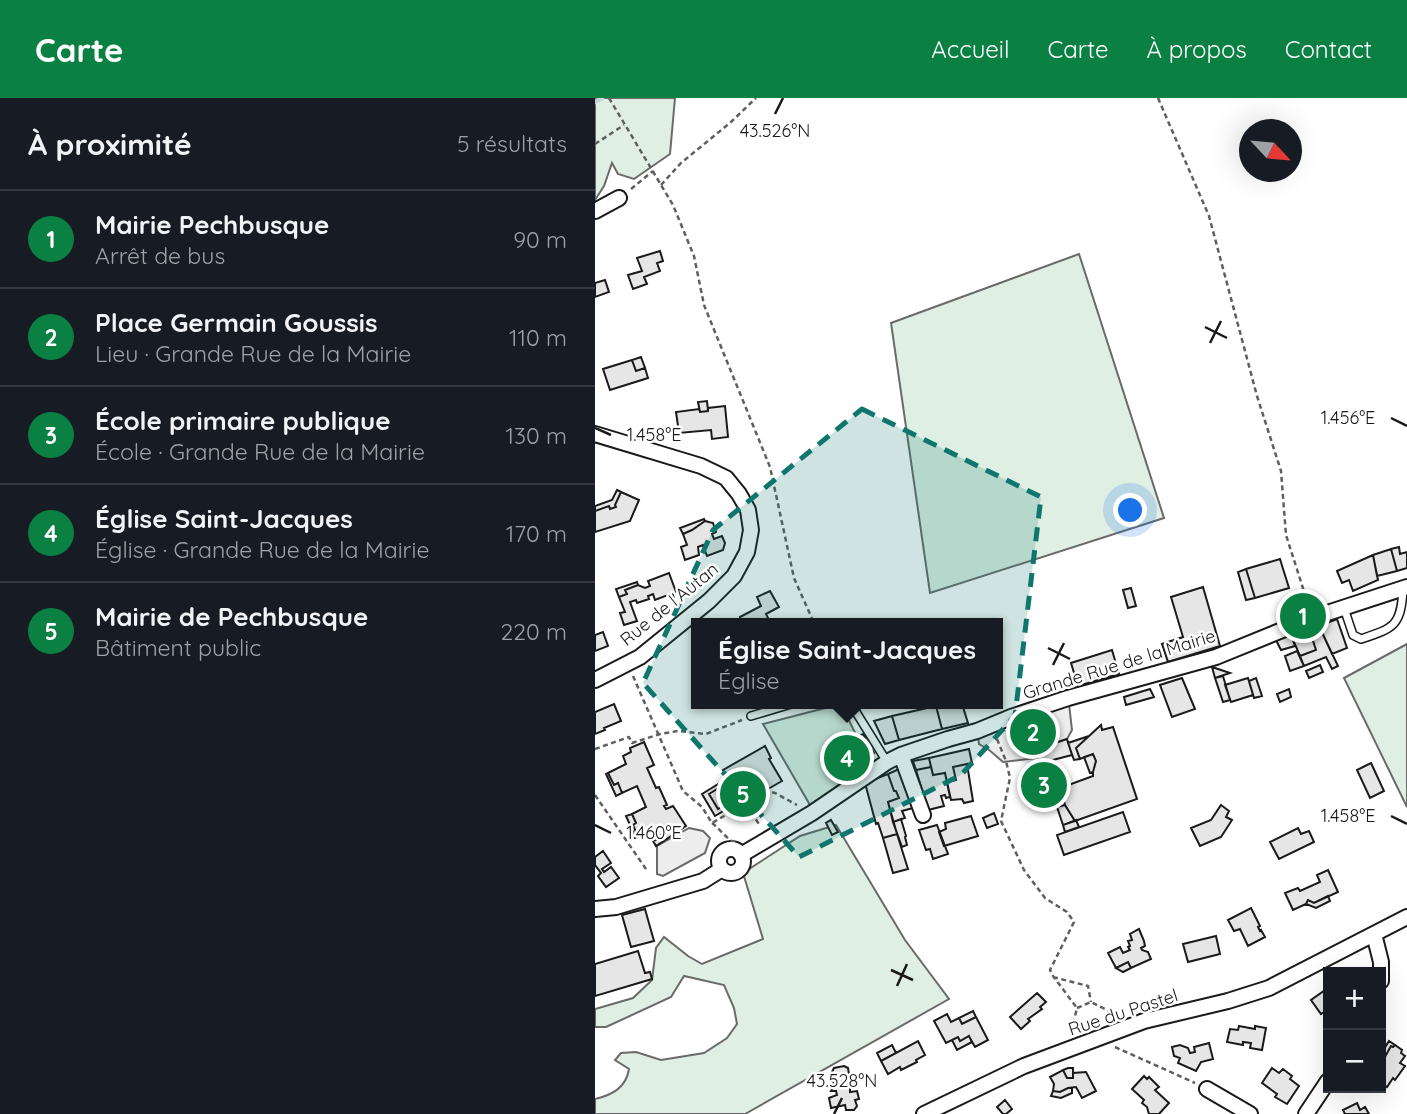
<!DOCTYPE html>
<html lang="fr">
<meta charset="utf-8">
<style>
:root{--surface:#171b24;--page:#20242c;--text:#f1f3f6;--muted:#9ea1a6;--line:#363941;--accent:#0b8043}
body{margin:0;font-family:Quicksand,sans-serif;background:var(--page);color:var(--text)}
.controls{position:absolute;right:21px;bottom:21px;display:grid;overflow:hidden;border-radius:0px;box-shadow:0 7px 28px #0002}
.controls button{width:63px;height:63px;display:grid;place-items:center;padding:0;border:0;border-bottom:2px solid var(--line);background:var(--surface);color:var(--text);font:35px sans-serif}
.compass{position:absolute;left:644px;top:21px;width:63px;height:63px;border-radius:50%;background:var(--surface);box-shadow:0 7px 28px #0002;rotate:116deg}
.you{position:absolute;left:536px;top:413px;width:24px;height:24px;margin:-18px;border:5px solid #fff;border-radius:50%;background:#1a73e8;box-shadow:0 0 0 10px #1a73e833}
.badge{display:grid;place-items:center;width:46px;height:46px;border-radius:50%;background:var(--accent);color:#fff;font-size:23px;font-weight:700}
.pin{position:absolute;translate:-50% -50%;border:4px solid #fff;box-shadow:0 2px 7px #0006}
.popup{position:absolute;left:96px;top:520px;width:312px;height:91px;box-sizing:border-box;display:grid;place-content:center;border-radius:0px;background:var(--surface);filter:drop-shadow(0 2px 5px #0005);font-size:23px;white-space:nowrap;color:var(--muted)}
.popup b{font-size:26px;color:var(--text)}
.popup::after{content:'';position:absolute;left:50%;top:100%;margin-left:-14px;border:14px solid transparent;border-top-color:var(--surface)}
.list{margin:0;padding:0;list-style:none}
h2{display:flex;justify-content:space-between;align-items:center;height:91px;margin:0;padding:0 28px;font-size:30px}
h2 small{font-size:23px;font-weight:400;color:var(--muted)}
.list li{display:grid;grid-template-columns:46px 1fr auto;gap:21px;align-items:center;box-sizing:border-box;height:98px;padding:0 28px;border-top:2px solid var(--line)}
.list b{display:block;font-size:26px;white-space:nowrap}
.list p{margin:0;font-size:23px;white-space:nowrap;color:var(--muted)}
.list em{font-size:23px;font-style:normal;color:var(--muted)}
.map{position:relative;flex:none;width:812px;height:1016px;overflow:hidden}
header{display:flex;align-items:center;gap:42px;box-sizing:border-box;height:98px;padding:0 35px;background:var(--accent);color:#fff}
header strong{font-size:33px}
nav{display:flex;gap:38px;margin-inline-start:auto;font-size:24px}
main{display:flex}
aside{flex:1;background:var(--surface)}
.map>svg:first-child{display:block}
.green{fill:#e0efe3;stroke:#6a6a6a;stroke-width:2}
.parking{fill:#ededed;stroke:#6a6a6a;stroke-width:2}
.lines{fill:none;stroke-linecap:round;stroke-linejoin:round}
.stream{stroke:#c6d2dc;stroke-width:4.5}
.building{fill:#e6e6e6;stroke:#1a1a1a;stroke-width:2}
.lane-casing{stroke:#1a1a1a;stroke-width:10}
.street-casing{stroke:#1a1a1a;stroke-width:18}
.path{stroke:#5f5f5f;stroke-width:2.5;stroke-dasharray:5 3.5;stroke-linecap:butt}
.lane{stroke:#fff;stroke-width:7}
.street{stroke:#fff;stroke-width:14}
.marked{fill:#0f766e;fill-opacity:0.2;stroke:#0f766e;stroke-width:5;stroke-dasharray:14 9;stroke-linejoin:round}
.ticks{fill:none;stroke:#1a1a1a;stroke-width:2.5}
.labels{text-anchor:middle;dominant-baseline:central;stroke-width:5;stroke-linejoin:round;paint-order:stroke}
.street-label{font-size:18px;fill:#1a1a1a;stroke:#fff}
.ticks-label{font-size:18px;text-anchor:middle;fill:#1a1a1a;stroke:#fff;stroke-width:5;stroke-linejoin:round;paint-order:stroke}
</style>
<header>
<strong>Carte</strong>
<nav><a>Accueil</a><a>Carte</a><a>À propos</a><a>Contact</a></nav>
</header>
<main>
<aside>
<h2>À proximité<small>5 résultats</small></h2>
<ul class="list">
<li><span class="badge">1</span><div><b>Mairie Pechbusque</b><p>Arrêt de bus</p></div><em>90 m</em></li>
<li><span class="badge">2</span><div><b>Place Germain Goussis</b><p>Lieu · Grande Rue de la Mairie</p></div><em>110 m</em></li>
<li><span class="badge">3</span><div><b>École primaire publique</b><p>École · Grande Rue de la Mairie</p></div><em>130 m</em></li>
<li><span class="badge">4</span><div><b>Église Saint-Jacques</b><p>Église · Grande Rue de la Mairie</p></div><em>170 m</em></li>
<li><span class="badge">5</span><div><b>Mairie de Pechbusque</b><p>Bâtiment public</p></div><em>220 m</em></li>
</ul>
</aside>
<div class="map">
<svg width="812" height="1016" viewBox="0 0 812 1016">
<rect width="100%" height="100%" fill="#fff"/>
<path class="green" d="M0,0H80L75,56L39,81L23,76L17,65L9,88L0,102Z
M484,156L569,420L335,495L296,225Z
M812,546V709L749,580Z
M246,606L265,645L251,651L248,646L230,656L239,677L247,678L254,673L258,677L215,707L168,626Z
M241,727L310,842L354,901L150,1016H0V1001C17,997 31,990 34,971L20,962L26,955L41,954L66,962L109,955L132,940L142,926L139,910L129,887L89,878L76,899L11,929H0V911L38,900L57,882L61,850L69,839L93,858L107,866L168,841L148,775L205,738Z"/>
<path class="parking" d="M474,606L477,632L472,641L445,650L447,654L441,656L442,660L408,664L393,651L384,646L383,638L396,636L421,622Z
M94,730L108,733L115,740L110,755L68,778L62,776V748Z"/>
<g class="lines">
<path class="stream" d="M0,4L7,0"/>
</g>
<path class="building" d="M65,153L68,163L62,165L65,173L49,179L52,186L38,191L33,177L47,173L42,160Z
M10,182L14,194L0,199V185Z
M46,259L50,270L41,273L37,262Z
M37,262L41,273L50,270L53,280L15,292L8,271Z
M112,303L113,313L105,314L103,304Z
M130,308L133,339L117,341L116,332L84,335L81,314L104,311L105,314L113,313V310Z
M22,392L26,394L20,407L21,409L15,411L14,408L0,413V408L17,402Z
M26,394L44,402L35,423L0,434V413L14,408L15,411L21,409L20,407Z
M109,421L110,423L97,432L88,436L85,430Z
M110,423L118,425L121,434L117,436L119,441L127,438L130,445L128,452L112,458L108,447L103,449L104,457L90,462L86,449L92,447L88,436L97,432Z
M804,449L805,456L812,454V470L802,473L796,451Z
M796,451L802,473L782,478L778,457Z
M778,457L783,482L758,493L754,482L747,485L742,473Z
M685,461L694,490L660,500L651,471Z
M651,471L660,500L651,502L643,474Z
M74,475L81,494L60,502L58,496L53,498L54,501L42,505L41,502L35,504L42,523L29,527L25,515L30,514L24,499L32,496L30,492L43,487L50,490L55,488L53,483Z
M42,484L43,487L30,492L32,496L24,499L21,491Z
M608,489L625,548L573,564L567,546L588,539L576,499Z
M536,490L541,508L533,510L528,492Z
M175,493L184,509L171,516L175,524L148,525L145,519L166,508L162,499Z
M742,521L752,550L737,556L724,528Z
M724,528L743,568L737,571L731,559L709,568L705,558L721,552L714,531Z
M714,531L721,552L705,558L696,537Z
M8,534L13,548L0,553V537Z
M696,537L700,548L686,552L681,542Z
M517,552L524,576L483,588L476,565Z
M702,553L709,568L695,573L690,558Z
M725,567L728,574L714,580L711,573Z
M617,569L635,575L620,580Z
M628,578L635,602L628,604L620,580Z
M587,580L600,611L577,619L565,587Z
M653,580L658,597L636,604L630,587Z
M661,580L667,598L659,600L654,583Z
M555,591L559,599L531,607L529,599Z
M694,591L696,599L685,604L682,596Z
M19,606L26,623L9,630L10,632L0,636V614Z
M349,606H367L373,625L347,631L341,608Z
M341,608L347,631L304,642L297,618Z
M297,618L304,642L290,646L279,623Z
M506,627L507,632L518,629L542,701L480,723L470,707L465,690L498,678V674L501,663L498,656L485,661L481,650Z
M268,636L279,655L264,666L267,670L258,677L254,673L247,678L239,677L235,671V666L230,655L248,646L251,651L265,645L262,639Z
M494,638L481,650L485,661L479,662L473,645Z
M472,641L477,657L454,663L455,667L447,670L441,656L447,654L445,650Z
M49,644L59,667L52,670L61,690L64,689L72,707L69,708L71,711L78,708L91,728L61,748L58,743L68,739L67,737L63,738L60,731L43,739L38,727L41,725L37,716L51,709L42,688L27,695L23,685L19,687L13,675L31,666L28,658L36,654L35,650Z
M170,648L176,660L174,661L187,683L173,691L169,685L123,711L114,696L135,683L128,672Z
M374,651L377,665L358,669L361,682L352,684L350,675L338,677L334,660Z
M498,656L501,663L498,674L495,675L489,659Z
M334,660L336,669L321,672L318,663Z
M776,665L789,693L775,700L762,672Z
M372,666L378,703L369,705L367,701L356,702L352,684L361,682L358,669Z
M336,669L338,677L350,675L355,699L351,700L350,697L346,698L349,708L333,712L321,672Z
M306,670L318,710L307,713L310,720L298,724L293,704L304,700L301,693H299L293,676Z
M13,675L19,687L23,685L27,695L21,698L11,676Z
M293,676L299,693H301L304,700L293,704L302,736L288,740L283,725L281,726L270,685Z
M133,680L135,683L114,696L123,711L169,685L171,688L120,718L107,696Z
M470,707L480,723L468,727L462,709Z
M626,707L634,713L631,719L637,722L626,739L605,748L596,730L616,722Z
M528,714L535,734L469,757L462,737Z
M399,715L403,726L392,730L388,720Z
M37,716L41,725L38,727L43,739L41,740L31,718Z
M376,718L383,738L349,748L344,734L351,731L350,725Z
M306,721L311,738L310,739L312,747L307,749L298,724Z
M236,722L243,734L237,737L231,725Z
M481,722L484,729L470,734L468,727Z
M342,727L353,756L338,761L335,751L331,752L324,732Z
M703,730L706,736L714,733L719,744L684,761L675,744Z
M302,736L313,771L298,775L288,740Z
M8,753L16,765L7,771L9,774L16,769L24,780L11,789L3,778L6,775L0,767V759Z
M733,772L743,794L719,805L713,802L711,806L698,812L690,795L703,790L705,793L725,784L722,777Z
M733,798L735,803L721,810L711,806L713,802L719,805Z
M656,810L665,828L663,829L665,833L666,832L670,839L653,848L645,831L639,833L633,822Z
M50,811L59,843L36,849L27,817Z
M544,831L549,843L550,848L546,850L547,852L553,854L556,861L536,870L533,864L521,870L513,855L525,849L528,855L535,852L533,849L535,848L533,843L537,842L535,836Z
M621,838L625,856L593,864L588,846Z
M43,853L50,875L55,874L57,881L0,898V866Z
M533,864L536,870L528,874L521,870Z
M733,890V911L726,916L716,902Z
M442,895L451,904L445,909L447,911L433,921L435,923L426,931L415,919Z
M378,913L381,919L367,926L364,920Z
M352,916L356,924L364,920L367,926L381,919L393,942L380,949L374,938L365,943L363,939L351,945L339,923Z
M644,928L660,931V928L671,930L667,952L655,950L656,945L648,944V947L632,944L635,931L643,932Z
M374,938L377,944L362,952L357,942L363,939L365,943Z
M323,943L330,957L321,962L322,964L306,972L305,969L293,976L286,963Z
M794,943L800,947L798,949L796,948L786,966V956Z
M614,945L618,961L606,964L601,973L583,965L585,960L579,958L577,949L585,947L593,950L595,955L600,954L599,949Z
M297,947L301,955L286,963L282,955Z
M800,947L807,952L806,955L810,958L805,965L810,968L800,982L798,980L792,989L786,985V966L796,948L798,949Z
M249,968L253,970L256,989H255V994L262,993L264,1001L260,1002L262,1008L259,1012H251L250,1007L236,1010L234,1000L242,997L241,993H236L239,988L237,974L239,970Z
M473,970H478V980H472L468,972Z
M677,970L684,975L688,971L697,978L695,981L704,988L692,1006L680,999L682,996L667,985Z
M468,972L472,980H478V975L491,974L501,993L487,1000L481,989L473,990L465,994L458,993L459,986L455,979Z
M549,978L552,981L554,979L564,989L560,992L574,1005L564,1016H554L552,1009L547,1005L549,1002L537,991Z
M473,990H477V995L466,1000L456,998L458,993L465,994Z
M410,1002L417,1011L411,1016H408L402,1009Z
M762,1005L765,1012L770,1009L774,1016H750L748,1012Z"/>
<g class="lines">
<defs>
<path id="lane" d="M749,510L758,537L766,541C799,530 806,528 808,491
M256,606L292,664
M156,618L196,606"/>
<path id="street" d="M0,113L24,100
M0,336L106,368L131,380L144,396L153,412L156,432L152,454L139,478L114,503L45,559L0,582
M306,657L328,717
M124 763a12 12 0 1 1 24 0a12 12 0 1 1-24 0Z
M146,757L217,715L292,664L306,657L353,641L382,633L416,619L473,600L621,559L717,520L812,489
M0,811L21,809L108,783L127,771
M779,836L786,864V883
M612,991L655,1016
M329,1016L429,968L549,923L633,903L674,890L812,819
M711,1016L733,983"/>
</defs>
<use href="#lane" class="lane-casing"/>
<use href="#street" class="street-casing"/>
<path class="path" d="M14,0L78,107L99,158L109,207L175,369L199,480L219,525
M563,0L614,118L662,298L686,373L691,437L713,506
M0,46L29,27
M66,87L86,65L136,24L161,0
M36,91L58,73
M38,578L88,693L107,709L117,725L172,693L180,695L202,707
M402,641L411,663L415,680L406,723L429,772L450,800L472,814L479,824L455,872L458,878L482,910
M0,651L34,639L37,645L65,636L83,633L111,636L147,622
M0,697L53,774
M152,707L165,728
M117,725C126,732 131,741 141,745
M458,879L493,888L496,904
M482,910L496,904L518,915L520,920
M476,934L482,910
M520,949L600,985"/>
<use href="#lane" class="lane"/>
<use href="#street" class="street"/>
</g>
<path class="marked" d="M267,311L446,399L420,618L366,677L204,759L48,585L118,432Z"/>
<path class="ticks" d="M180,16L188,0M610,229L632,240M615,245L626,223M796,320L812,328M0,330L16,337M453,550L475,561M458,567L469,545M796,718L812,726M0,727L16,735M296,872L318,882M302,888L312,866M239,1016L247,1000"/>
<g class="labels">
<g class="street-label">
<text transform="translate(74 506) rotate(-39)">Rue de l'Autan</text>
<text transform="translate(524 566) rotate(-17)">Grande Rue de la Mairie</text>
<text transform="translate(528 914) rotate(-18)">Rue du Pastel</text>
</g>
</g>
<g class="ticks-label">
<text x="180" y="39">43.526°N</text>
<text x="753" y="326">1.456°E</text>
<text x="59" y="343">1.458°E</text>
<text x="753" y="724">1.458°E</text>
<text x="59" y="741">1.460°E</text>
<text x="247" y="989">43.528°N</text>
</g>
</svg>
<div class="controls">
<button>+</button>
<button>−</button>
</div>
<svg class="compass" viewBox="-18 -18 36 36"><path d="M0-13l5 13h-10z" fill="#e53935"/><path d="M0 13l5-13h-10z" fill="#9ea1a6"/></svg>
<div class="you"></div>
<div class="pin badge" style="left:708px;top:518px">1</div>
<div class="pin badge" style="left:438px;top:634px">2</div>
<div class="pin badge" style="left:449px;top:687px">3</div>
<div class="pin badge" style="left:252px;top:660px">4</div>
<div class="popup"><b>Église Saint-Jacques</b>Église</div>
<div class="pin badge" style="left:148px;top:696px">5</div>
</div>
</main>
